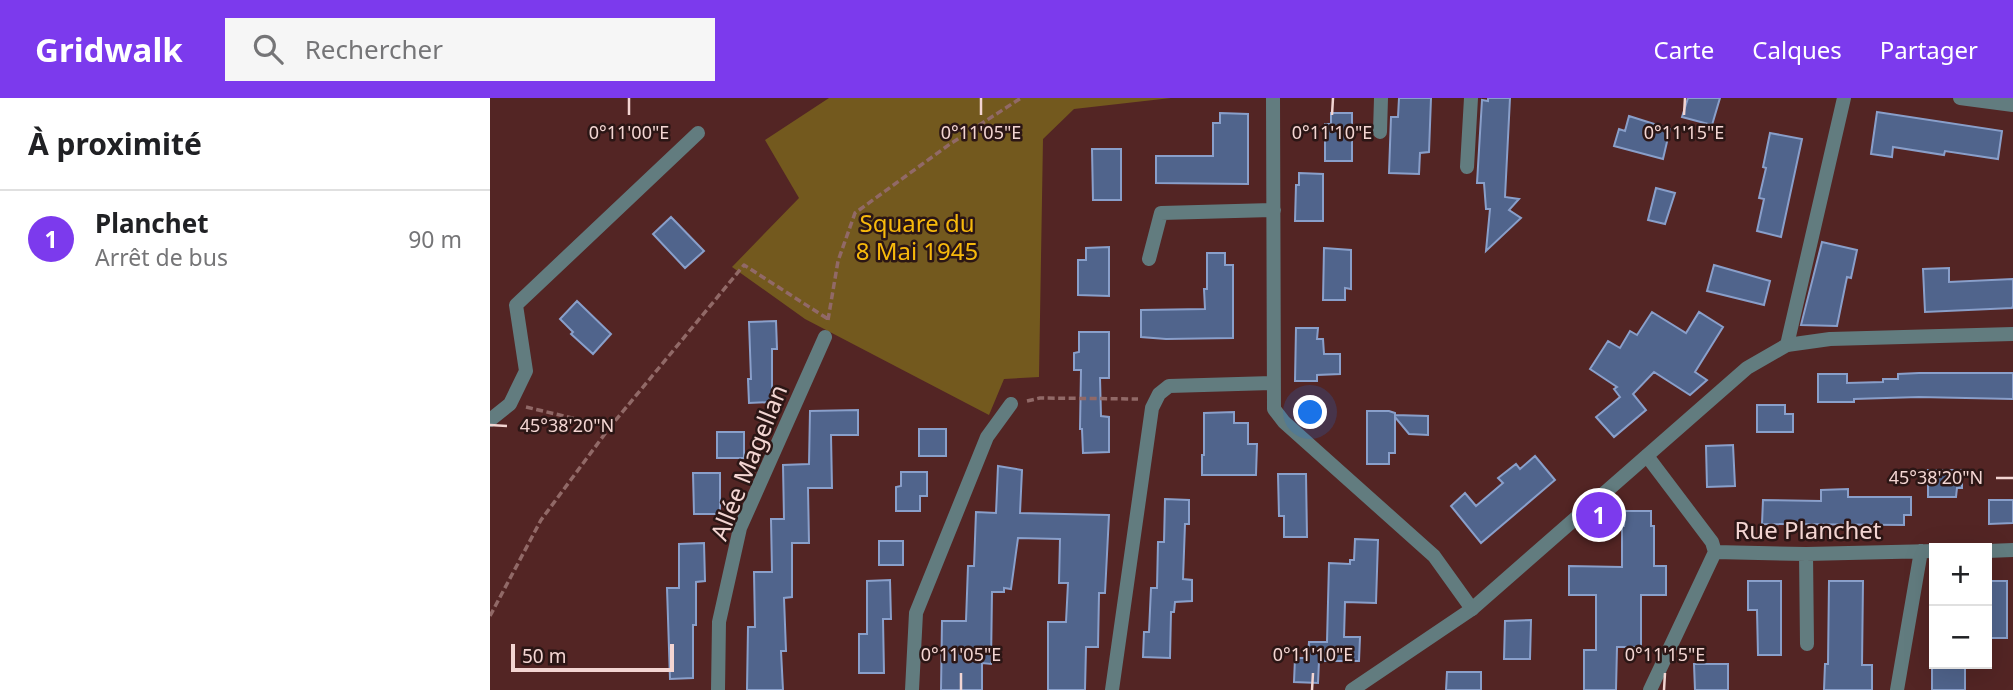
<!DOCTYPE html>
<html lang="fr">
<meta charset="utf-8">
<style>
:root{--surface:#fff;--page:#f6f6f6;--text:#202124;--muted:#757577;--line:#e0e0e0;--accent:#7c3aed}
body{margin:0;font-family:"Noto Sans",sans-serif;background:var(--page);color:var(--text)}
.controls{position:absolute;right:21px;bottom:21px;display:grid;overflow:hidden;border-radius:0px;box-shadow:0 7px 28px #0002}
.controls button{width:63px;height:63px;display:grid;place-items:center;padding:0;border:0;border-bottom:2px solid var(--line);background:var(--surface);color:var(--text);font:35px sans-serif}
.scale{position:absolute;left:21px;bottom:18px;width:163px;box-sizing:border-box;padding-left:7px;border:4px solid #f3d5d2;border-top:0;font-size:19px;line-height:24px;white-space:nowrap;color:#f3d5d2;-webkit-text-stroke:5px #2b1615;paint-order:stroke}
.you{position:absolute;left:821px;top:315px;width:24px;height:24px;margin:-18px;border:5px solid #fff;border-radius:50%;background:#1a73e8;box-shadow:0 0 0 10px #1a73e833}
.badge{display:grid;place-items:center;width:46px;height:46px;border-radius:50%;background:var(--accent);color:#fff;font-size:23px;font-weight:700}
.pin{position:absolute;translate:-50% -50%;border:4px solid #fff;box-shadow:0 2px 7px #0006}
.list{margin:0;padding:0;list-style:none}
h2{display:flex;justify-content:space-between;align-items:center;height:91px;margin:0;padding:0 28px;font-size:30px}
h2 small{font-size:23px;font-weight:400;color:var(--muted)}
.list li{display:grid;grid-template-columns:46px 1fr auto;gap:21px;align-items:center;box-sizing:border-box;height:98px;padding:0 28px;border-top:2px solid var(--line)}
.list b{display:block;font-size:26px;white-space:nowrap}
.list p{margin:0;font-size:23px;white-space:nowrap;color:var(--muted)}
.list em{font-size:23px;font-style:normal;color:var(--muted)}
.icon{flex:none;width:38px;height:38px;fill:none;stroke:currentColor;stroke-width:2;stroke-linecap:round;stroke-linejoin:round}
.map{position:relative;flex:none;width:1523px;height:592px;overflow:hidden}
header{display:flex;align-items:center;gap:42px;box-sizing:border-box;height:98px;padding:0 35px;background:var(--accent);color:#fff}
header strong{font-size:33px}
nav{display:flex;gap:38px;margin-inline-start:auto;font-size:24px}
.search{width:490px;height:63px;background:var(--page);display:flex;align-items:center;gap:18px;box-sizing:border-box;padding:0 24px;border-radius:0px;color:var(--muted);font-size:26px}
main{display:flex}
aside{flex:1;background:var(--surface)}
.map>svg:first-child{display:block}
.green{fill:#73591e}
.building{fill:#50648c;stroke:#899fca;stroke-width:2}
.lines{fill:none;stroke-linecap:round;stroke-linejoin:round}
.path{stroke:#916967;stroke-width:3.5;stroke-dasharray:7 3.5;stroke-linecap:butt}
.minor{stroke:#627c7f;stroke-width:14}
.tertiary{stroke:#627c7f;stroke-width:14}
.ticks{fill:none;stroke:#f3d5d2;stroke-width:2.5}
.labels{text-anchor:middle;dominant-baseline:central;stroke-width:5;stroke-linejoin:round;paint-order:stroke}
.park-label{font-size:24px;fill:#f7b90c;stroke:#2b1615}
.street-label{font-size:24px;fill:#f3d5d2;stroke:#2b1615}
.ticks-label{font-size:18px;text-anchor:middle;fill:#f3d5d2;stroke:#2b1615;stroke-width:5;stroke-linejoin:round;paint-order:stroke}
</style>
<header>
<strong>Gridwalk</strong>
<div class="search"><svg class="icon" aria-label="search" viewBox="0 0 24 24"><circle cx="10" cy="10" r="6"/><path d="M15 15l6 6"/></svg>Rechercher</div>
<nav><a>Carte</a><a>Calques</a><a>Partager</a></nav>
</header>
<main>
<aside>
<h2>À proximité<small></small></h2>
<ul class="list">
<li><span class="badge">1</span><div><b>Planchet</b><p>Arrêt de bus</p></div><em>90 m</em></li>
</ul>
</aside>
<div class="map">
<svg width="1523" height="592" viewBox="0 0 1523 592">
<rect width="100%" height="100%" fill="#532524"/>
<path class="green" d="M339,0H681L584,11L553,41L549,279L514,281L499,317L315,221L242,169L309,100L275,42Z"/>
<path class="building" d="M909,0H941L939,54L930,55L929,76L899,75L901,19H908Z
M998,0H1020L1015,99L1029,101L1019,112L1031,120L996,153L1000,111H996L994,85H987L992,2L998,3Z
M1198,0H1230L1222,27L1192,19Z
M1387,14L1512,33L1508,61L1455,53L1454,57L1403,49L1402,59L1381,56Z
M730,15L758,16V86L666,85V58H723V25H730Z
M841,15H862V63H835V26H841Z
M1139,18L1180,31L1173,61L1124,48L1129,31L1135,33Z
M1280,35L1312,41L1291,139L1267,133L1274,101L1269,100L1276,70L1273,69Z
M602,51H631V102H603Z
M809,75L833,76V123H805L806,87H809Z
M1166,90L1185,95L1175,126L1158,122Z
M181,119L214,153L195,170L163,136Z
M1332,144L1367,152L1361,180L1357,179L1347,228L1311,227Z
M619,149V198L588,197V162H596V150Z
M834,150L861,152V191L855,190V202H833Z
M717,155H735V167H743V240L676,241L651,239V212L715,211L714,191H717Z
M1224,167L1280,183L1274,207L1217,193Z
M1459,170V184L1523,181V208L1522,210L1435,214L1433,171Z
M87,203L121,236L103,256L81,236L83,234L70,221Z
M1162,214L1196,235L1209,214L1233,229L1205,274L1217,282L1200,297L1164,274L1143,296L1156,312L1124,339L1106,319L1130,299L1124,291L1127,289L1100,271L1118,243L1130,250L1140,233L1147,237Z
M286,223L287,251H282V304L259,305L258,281H261L259,224Z
M806,230H828L827,241H833L834,256H850V276L827,277V283H805Z
M589,234H619V280H610L611,318L619,319V354L593,355L592,331H590L591,272H584V255L589,254Z
M1429,275H1523V301L1429,299L1364,301V304H1328V276H1357V285L1393,284V281H1408V276Z
M1267,307H1295V316H1303V334H1267Z
M368,312V337H341L342,390H318L319,445H302V499L294,500L296,553H291L293,592H257L258,529H265L264,474H282L281,421H294L293,367L319,366L320,313Z
M877,313H899L905,315V317L938,318V337L919,336L905,319V355H899V366H877Z
M744,314V325H758V346H767L766,377H712V357H714V315Z
M429,331H456V358H429Z
M227,334H254V360H227Z
M1243,347L1245,388L1217,389L1216,348Z
M1045,358L1065,382L991,445L961,408L975,395L986,408L1013,385L1008,380L1026,366L1030,371Z
M508,368L532,372L530,415L619,417L615,495H609L608,549H596L595,592H558V524H576L578,485H569L570,441L528,440L521,491L514,490V494H502L501,566L492,565V592H451L452,523H476L478,468H484L486,414L506,415Z
M1438,372H1472V390H1467L1466,399H1438Z
M411,374H437V398H430V413H406V389L411,388Z
M203,375H230V416H204Z
M788,376H816L817,439H794V418H789Z
M1358,391V399H1421V417H1414V427L1272,426L1273,402L1331,403V392Z
M675,401L699,402V426H695L693,481L702,482V503L685,504L684,514H681L680,560L653,559L654,534H659L661,490H667L668,444H674Z
M1499,402H1523V425L1499,426Z
M1135,413H1161V428H1164V468H1176V497H1151V549H1127L1126,592H1094V552H1106V497H1079V468L1132,469V428H1134Z
M865,441L888,442L886,505L855,504L854,539H870L869,563H829L828,585L804,584L805,560H818L819,544H837L839,465L860,466V462H864Z
M389,443H413V467H389Z
M214,445L215,483L206,484V527H203V580L180,581L177,490H189V446Z
M400,482L401,521H393L394,575H369V536H377V483Z
M1258,483H1291V557H1268L1267,512H1258Z
M1339,483H1373L1372,567H1382V592H1334L1335,566H1338Z
M1497,483H1517V540H1497Z
M1041,522L1040,561H1014L1015,523Z
M1204,566H1238V592H1205Z
M1442,567H1475V592H1442Z
M957,574H991V592H956Z"/>
<g class="lines">
<path class="path" d="M338,222L348,163L365,115L460,46L531,0
M537,303L550,300L648,301
M36,309L120,329L254,167L338,221
M0,518L51,422L120,329"/>
<path class="minor" d="M783,0L784,311L794,324L944,458L982,511
M1470,0L1523,7
M890,34L891,0
M977,69L981,0
M659,161L671,115L784,112
M1297,247L1354,0
M0,322L20,306L36,273L26,207L208,35
M1157,358L1222,444L1225,454L1316,456L1444,453
M1497,453L1523,452
M1316,456L1317,546
M228,592L229,524L250,430L335,239
M422,592L426,515L497,339L521,306
M622,592L662,310L669,296L679,288L783,285
M1160,592L1225,454
M1407,592L1431,453"/>
<path class="tertiary" d="M862,592L982,511L1257,270L1297,247L1340,241L1523,236"/>
</g>
<path class="ticks" d="M139,17V0M491,17V0M842,17L843,0M1194,17L1195,0M0,327L17,328M1506,380H1523M471,592V575M822,592L823,575M1174,592L1175,575"/>
<g class="labels">
<g class="park-label">
<text x="427" y="124">Square du<tspan x="427" dy="28">8 Mai 1945</tspan></text>
</g>
<g class="street-label">
<text transform="translate(258 364) rotate(-68)">Allée Magellan</text>
<text x="1318" y="431">Rue Planchet</text>
</g>
</g>
<g class="ticks-label">
<text x="139" y="41">0°11'00"E</text>
<text x="491" y="41">0°11'05"E</text>
<text x="842" y="41">0°11'10"E</text>
<text x="1194" y="41">0°11'15"E</text>
<text x="77" y="334">45°38'20"N</text>
<text x="1446" y="386">45°38'20"N</text>
<text x="471" y="563">0°11'05"E</text>
<text x="823" y="563">0°11'10"E</text>
<text x="1175" y="563">0°11'15"E</text>
</g>
</svg>
<div class="controls">
<button>+</button>
<button>−</button>
</div>
<div class="scale">50 m</div>
<div class="you"></div>
<div class="pin badge" style="left:1109px;top:417px">1</div>
</div>
</main>
